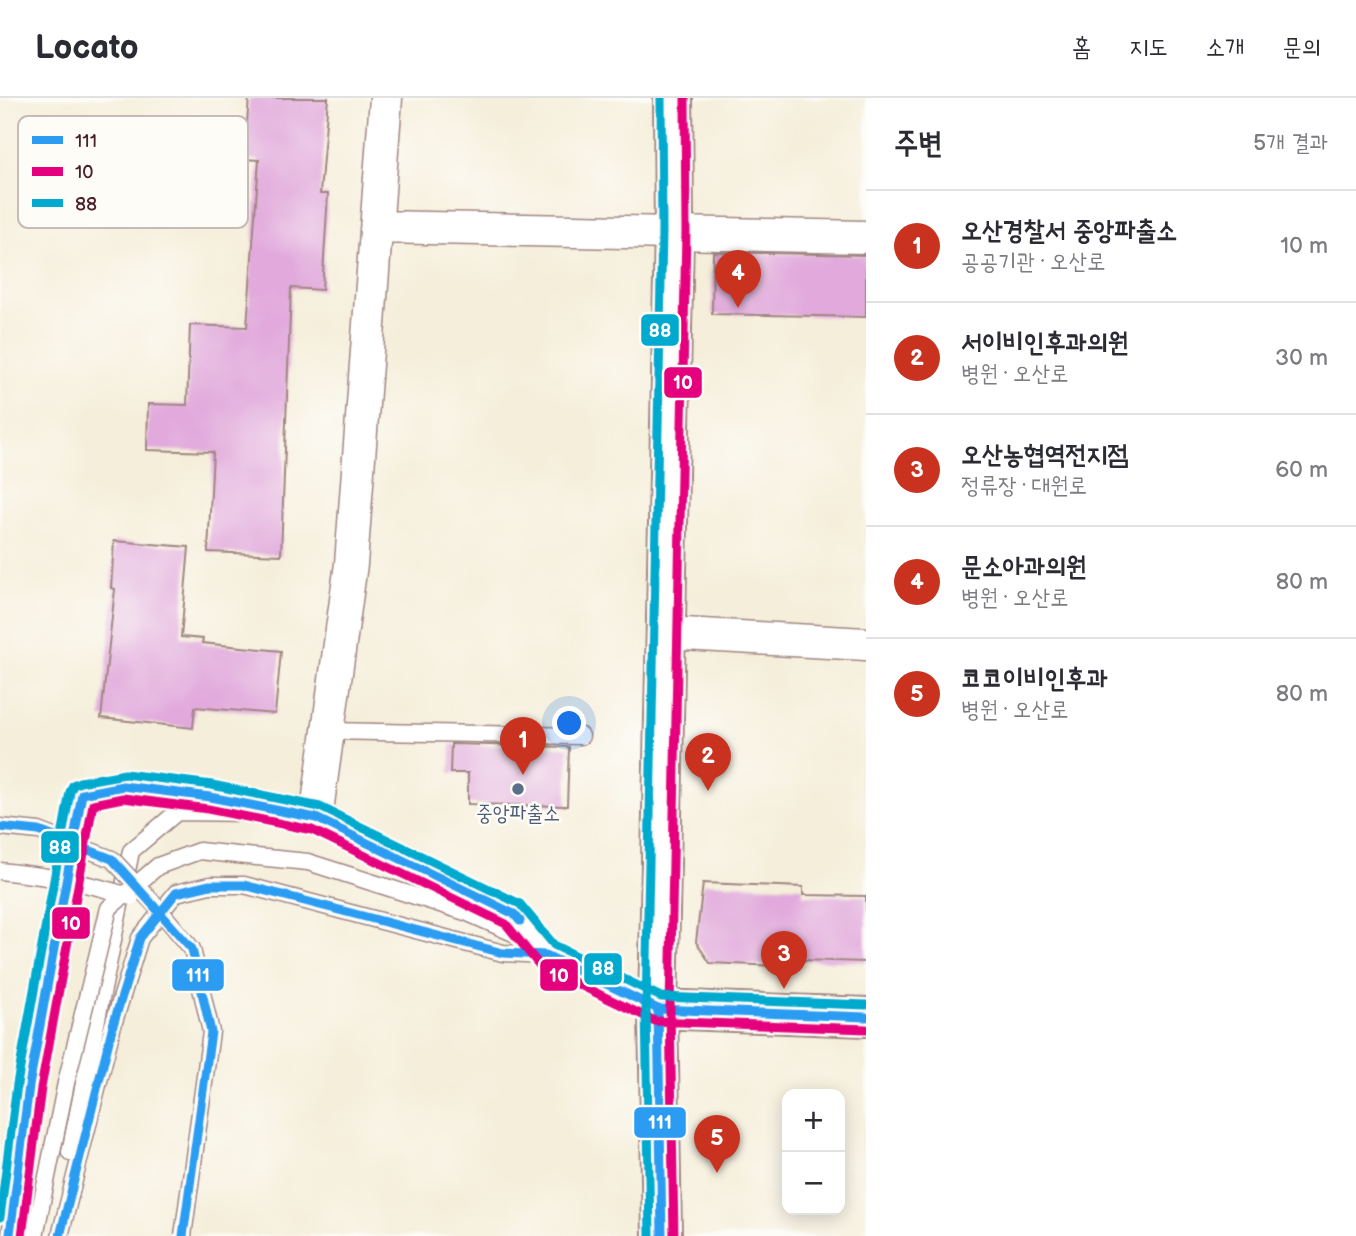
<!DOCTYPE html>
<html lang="ko">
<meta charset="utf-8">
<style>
:root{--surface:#fff;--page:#f7f7f7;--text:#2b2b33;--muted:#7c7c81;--line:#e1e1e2;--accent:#c8321e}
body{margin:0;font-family:"Balsamiq Sans","Poor Story",sans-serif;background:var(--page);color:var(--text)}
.controls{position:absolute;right:21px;bottom:21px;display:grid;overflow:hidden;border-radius:14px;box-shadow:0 4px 18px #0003}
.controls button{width:63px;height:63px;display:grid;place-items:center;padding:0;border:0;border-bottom:2px solid var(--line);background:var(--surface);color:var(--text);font:35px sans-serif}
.you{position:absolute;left:570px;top:626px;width:24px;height:24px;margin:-18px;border:5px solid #fff;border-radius:50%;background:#1a73e8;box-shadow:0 0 0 10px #1a73e833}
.badge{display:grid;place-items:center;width:46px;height:46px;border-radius:50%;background:var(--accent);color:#fff;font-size:23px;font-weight:700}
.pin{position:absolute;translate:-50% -58px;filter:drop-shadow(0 2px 4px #0008)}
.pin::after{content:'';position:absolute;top:37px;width:24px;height:21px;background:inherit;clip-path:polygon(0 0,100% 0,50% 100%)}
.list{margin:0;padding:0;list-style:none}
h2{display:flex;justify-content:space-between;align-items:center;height:91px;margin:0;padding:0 28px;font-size:30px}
h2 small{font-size:23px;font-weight:400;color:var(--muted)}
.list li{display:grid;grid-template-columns:46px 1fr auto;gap:21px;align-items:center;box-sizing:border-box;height:112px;padding:0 28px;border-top:2px solid var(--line)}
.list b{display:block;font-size:26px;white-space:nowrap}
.list p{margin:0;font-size:23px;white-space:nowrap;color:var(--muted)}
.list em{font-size:23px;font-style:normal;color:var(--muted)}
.map{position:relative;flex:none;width:866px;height:1138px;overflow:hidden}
header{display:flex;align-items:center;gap:42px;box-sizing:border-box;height:98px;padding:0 35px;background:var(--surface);border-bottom:2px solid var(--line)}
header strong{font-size:33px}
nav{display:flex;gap:38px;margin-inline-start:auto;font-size:24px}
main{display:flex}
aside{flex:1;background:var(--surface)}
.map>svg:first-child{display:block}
.building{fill:#e1a9dc}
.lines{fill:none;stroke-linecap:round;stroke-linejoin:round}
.service-casing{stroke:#a08682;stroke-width:19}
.minor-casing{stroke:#a08682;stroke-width:35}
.tertiary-casing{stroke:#a08682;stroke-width:42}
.service{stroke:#fff;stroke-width:16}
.minor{stroke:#fff;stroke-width:32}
.tertiary{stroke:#fff;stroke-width:38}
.service-bridge-casing{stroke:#a08682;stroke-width:19;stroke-linecap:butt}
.service-bridge{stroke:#fff;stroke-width:16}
.bus-1-casing{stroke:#fdfcf7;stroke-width:14}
.bus-2-casing{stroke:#fdfcf7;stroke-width:14}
.bus-3-casing{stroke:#fdfcf7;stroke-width:14}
.bus-1{stroke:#2c9cf2;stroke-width:9}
.bus-2{stroke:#e5007d;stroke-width:9}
.bus-3{stroke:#00a9ce;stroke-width:9}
.service-dot{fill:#5c6f8a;stroke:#fdfcf7;stroke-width:2.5}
.labels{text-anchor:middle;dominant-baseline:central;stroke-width:5;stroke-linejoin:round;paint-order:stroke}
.service-label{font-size:21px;fill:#4e5e75;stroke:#fdfcf7}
.key{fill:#fdfcf7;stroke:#c7baba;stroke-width:2}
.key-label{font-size:19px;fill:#4a1f2b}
.line-badge{stroke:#fdfcf7;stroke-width:2.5}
.badge-label{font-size:19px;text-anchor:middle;font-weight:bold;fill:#fff}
</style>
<header>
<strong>Locato</strong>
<nav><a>홈</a><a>지도</a><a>소개</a><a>문의</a></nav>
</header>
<main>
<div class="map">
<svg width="866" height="1138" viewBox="0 0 866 1138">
<rect width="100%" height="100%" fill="#fdfcf7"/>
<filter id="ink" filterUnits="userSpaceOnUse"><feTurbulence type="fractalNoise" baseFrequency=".0143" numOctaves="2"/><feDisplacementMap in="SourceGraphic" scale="14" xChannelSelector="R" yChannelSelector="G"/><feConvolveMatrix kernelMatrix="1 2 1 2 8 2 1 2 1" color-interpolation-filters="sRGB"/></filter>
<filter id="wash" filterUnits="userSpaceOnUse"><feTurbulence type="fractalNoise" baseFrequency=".00686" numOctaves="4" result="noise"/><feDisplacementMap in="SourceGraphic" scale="28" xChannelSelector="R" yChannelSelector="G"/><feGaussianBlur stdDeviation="1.57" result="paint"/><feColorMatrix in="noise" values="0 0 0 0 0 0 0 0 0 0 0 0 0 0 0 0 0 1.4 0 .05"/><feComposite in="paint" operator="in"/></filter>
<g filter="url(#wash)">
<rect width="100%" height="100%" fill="#f5eeda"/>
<g id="blocks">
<path class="building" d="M249,0H328L320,96H328L322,192L291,190L281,457L208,454L213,354L147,352L148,306L187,307L190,227L247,229L259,62L244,61Z
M713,154L866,157V219L712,216Z
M114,443L189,449L181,539L203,541L202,545L281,553L275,616L195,609L193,630L101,620L115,491L111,490Z
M451,646L569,649L567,708L468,706V675H450Z
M703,785L803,789V797L866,798V864L800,862L799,869L710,865L696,844Z"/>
</g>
</g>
<g filter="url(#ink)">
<use href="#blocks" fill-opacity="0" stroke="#a08682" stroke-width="2"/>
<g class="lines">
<defs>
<path id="service" d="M328,633L581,638
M246,758L308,764L468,815L527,841
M70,1054L131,753L177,714L252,715
M10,1138L29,988L82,696L123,688L210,699L316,720
M60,1138L113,927L140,840L176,795L210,787H244L503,855L546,857"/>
<path id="minor" d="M386,0L351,466L316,720L514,816L546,857L658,911
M378,129L866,139
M665,535L866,546"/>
<path id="tertiary" d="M658,911L866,919
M662,1138L658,911L674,133L673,0"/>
</defs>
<use href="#service" class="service-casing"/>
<use href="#minor" class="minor-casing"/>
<use href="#tertiary" class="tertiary-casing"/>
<use href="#service" class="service"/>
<use href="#minor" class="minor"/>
<use href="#tertiary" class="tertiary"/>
<defs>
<path id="service-bridge" d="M0,729L39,733L112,761L156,808L192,851L211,934L183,1138
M0,773C45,778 88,784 131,799
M35,1138L66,985L109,810L158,768L199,753L246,758"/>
</defs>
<use href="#service-bridge" class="service-bridge-casing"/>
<use href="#service-bridge" class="service-bridge"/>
<defs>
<path id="bus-1" d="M0,729L39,733L112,761L192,851L211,934L183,1138
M658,911L662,1138
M10,1136L29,988L82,696L123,688L210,699L316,720L514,816L520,823
M60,1138L113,927L140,840L176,795L210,787H244L503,855L546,857L658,911L866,919"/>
<path id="bus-2" d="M22,1138L41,990L93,706L123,700L208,711L312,732L506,826L540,868L655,923L866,931
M674,1138L670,911L686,133L685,0"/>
<path id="bus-3" d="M0,1119L17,986L70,694L73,687L80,684L125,676L212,687L320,709L520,806L554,847L661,899L866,907
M650,1138L646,911L662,133L661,0"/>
</defs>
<use href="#bus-1" class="bus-1-casing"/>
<use href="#bus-2" class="bus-2-casing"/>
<use href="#bus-3" class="bus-3-casing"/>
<use href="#bus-1" class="bus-1"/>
<use href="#bus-2" class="bus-2"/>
<use href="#bus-3" class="bus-3"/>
</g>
</g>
<circle class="service-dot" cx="518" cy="691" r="7"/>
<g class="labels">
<g class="service-label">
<text x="518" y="715">중앙파출소</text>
</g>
</g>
<rect x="18" y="18" width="230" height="112" rx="10" class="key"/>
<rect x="32" y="38" width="31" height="8" fill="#2c9cf2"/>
<rect x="32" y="69" width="31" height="9" fill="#e5007d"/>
<rect x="32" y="101" width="31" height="8" fill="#00a9ce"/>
<g class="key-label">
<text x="75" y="49">111</text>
<text x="75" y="80">10</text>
<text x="75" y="112">88</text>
</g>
<g class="line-badge">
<rect x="640" y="215" width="40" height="34" rx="7" fill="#00a9ce"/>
<rect x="663" y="268" width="40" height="33" rx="7" fill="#e5007d"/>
<rect x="40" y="732" width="40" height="34" rx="7" fill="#00a9ce"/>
<rect x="51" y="808" width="40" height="34" rx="7" fill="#e5007d"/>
<rect x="583" y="854" width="40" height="34" rx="7" fill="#00a9ce"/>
<rect x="171" y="860" width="54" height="34" rx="7" fill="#2c9cf2"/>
<rect x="539" y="860" width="40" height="34" rx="7" fill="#e5007d"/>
<rect x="633" y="1008" width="54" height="33" rx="7" fill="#2c9cf2"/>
</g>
<g class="badge-label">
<text x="660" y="239">88</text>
<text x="683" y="291">10</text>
<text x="60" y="756">88</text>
<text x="71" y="832">10</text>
<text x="603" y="877">88</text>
<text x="198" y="884">111</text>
<text x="559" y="884">10</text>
<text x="660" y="1031">111</text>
</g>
</svg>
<div class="controls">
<button>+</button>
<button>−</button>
</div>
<div class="you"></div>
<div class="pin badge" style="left:523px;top:677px">1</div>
<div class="pin badge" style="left:708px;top:693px">2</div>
<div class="pin badge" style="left:784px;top:891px">3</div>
<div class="pin badge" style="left:738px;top:210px">4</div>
<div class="pin badge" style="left:717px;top:1075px">5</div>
</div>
<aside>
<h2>주변<small>5개 결과</small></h2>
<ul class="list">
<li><span class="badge">1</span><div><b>오산경찰서 중앙파출소</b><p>공공기관 · 오산로</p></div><em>10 m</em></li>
<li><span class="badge">2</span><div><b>서이비인후과의원</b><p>병원 · 오산로</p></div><em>30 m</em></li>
<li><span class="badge">3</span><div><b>오산농협역전지점</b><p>정류장 · 대원로</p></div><em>60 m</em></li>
<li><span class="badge">4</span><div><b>문소아과의원</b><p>병원 · 오산로</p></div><em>80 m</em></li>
<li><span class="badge">5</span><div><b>코코이비인후과</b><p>병원 · 오산로</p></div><em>80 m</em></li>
</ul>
</aside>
</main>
